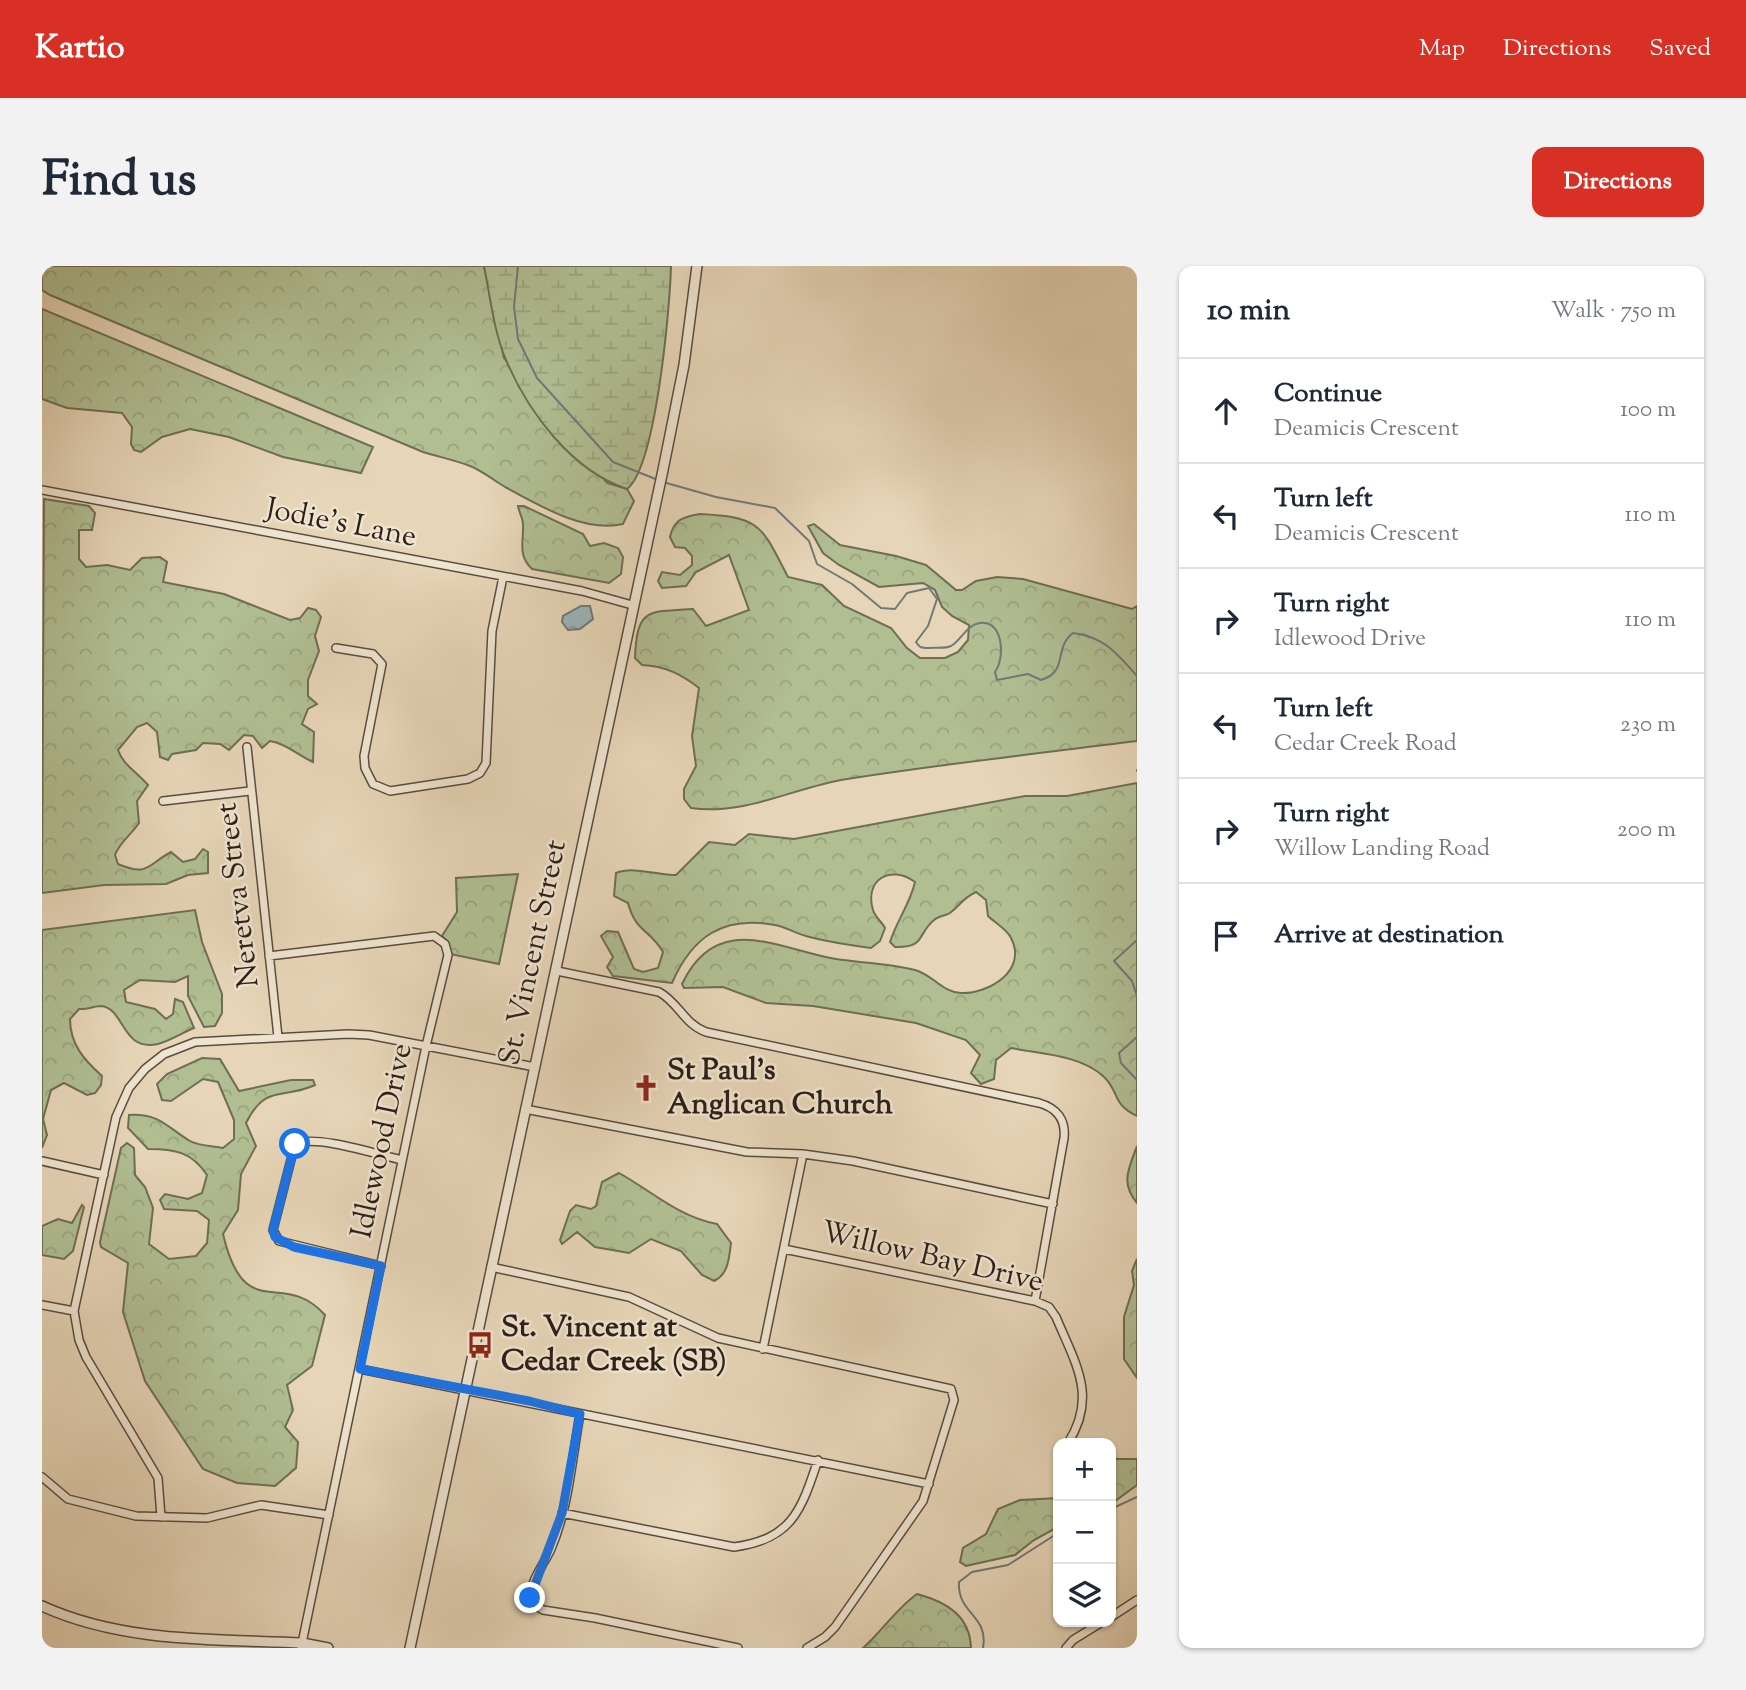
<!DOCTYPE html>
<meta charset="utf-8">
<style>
:root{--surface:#fff;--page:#f2f2f3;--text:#1f2937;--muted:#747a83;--line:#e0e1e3;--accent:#d93025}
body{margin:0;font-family:"Sorts Mill Goudy",serif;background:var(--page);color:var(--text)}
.controls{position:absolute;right:21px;bottom:21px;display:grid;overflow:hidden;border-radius:14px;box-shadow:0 2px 5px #0004}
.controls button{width:63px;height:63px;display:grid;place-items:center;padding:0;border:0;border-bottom:2px solid var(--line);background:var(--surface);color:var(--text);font:35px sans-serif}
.stop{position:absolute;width:21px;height:21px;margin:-16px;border:5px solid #1a73e8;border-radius:50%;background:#fff}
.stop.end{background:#1a73e8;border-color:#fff;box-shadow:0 2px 7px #0008}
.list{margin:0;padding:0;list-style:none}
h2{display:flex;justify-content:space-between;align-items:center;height:91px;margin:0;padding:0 28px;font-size:30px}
h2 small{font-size:23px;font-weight:400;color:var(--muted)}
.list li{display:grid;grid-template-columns:46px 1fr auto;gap:21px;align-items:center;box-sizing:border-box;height:105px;padding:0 28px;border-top:2px solid var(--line)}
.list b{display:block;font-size:26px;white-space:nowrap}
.list p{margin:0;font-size:23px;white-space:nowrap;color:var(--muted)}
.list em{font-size:23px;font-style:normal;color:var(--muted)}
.icon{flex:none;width:38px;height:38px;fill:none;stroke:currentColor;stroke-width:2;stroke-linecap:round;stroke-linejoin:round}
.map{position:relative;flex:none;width:1095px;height:1382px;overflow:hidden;border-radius:14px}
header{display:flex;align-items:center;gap:42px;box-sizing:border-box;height:98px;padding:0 35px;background:var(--accent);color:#fff}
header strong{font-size:33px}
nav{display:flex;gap:38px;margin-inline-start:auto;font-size:24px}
.intro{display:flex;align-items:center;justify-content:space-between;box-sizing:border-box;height:168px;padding:0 42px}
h1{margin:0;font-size:49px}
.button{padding:18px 32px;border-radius:14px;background:var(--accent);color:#fff;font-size:24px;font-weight:700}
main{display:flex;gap:42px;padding:0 42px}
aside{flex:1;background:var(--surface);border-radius:14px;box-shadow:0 2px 5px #0004}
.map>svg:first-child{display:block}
.forest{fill:url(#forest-crowns);stroke:#6e6e54;stroke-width:2}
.wetland{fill:url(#wetland-marsh);stroke:#6e6e54;stroke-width:2}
.water{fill:url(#water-ripples);stroke:#707979;stroke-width:2}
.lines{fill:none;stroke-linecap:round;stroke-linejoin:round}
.stream{stroke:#707979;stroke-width:2}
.minor-casing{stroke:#5a4c3f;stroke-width:10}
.tertiary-casing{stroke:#5a4c3f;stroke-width:12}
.minor{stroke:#efe4d0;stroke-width:7}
.tertiary{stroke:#efe4d0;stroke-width:9}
.route{stroke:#1a73e8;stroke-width:9}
.labels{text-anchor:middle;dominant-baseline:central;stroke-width:5;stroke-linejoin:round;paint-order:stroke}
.street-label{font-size:30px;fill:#2c1e17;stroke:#efe4d0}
.poi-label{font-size:30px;font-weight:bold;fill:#2c1e17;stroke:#efe4d0;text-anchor:start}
</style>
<header>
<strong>Kartio</strong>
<nav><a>Map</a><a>Directions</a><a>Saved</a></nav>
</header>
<div class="intro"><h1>Find us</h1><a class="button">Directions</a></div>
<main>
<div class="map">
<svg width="1095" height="1382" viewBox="0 0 1095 1382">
<defs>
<pattern id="forest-crowns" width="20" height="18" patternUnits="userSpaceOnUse" patternTransform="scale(1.75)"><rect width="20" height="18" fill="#b0be92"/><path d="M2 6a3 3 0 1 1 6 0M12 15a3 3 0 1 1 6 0" fill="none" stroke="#98a37d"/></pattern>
<pattern id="wetland-marsh" width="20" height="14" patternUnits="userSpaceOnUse" patternTransform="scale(1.75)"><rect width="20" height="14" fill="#b0be92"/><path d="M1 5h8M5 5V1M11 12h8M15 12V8" fill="none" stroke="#98a37d"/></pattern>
<pattern id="water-ripples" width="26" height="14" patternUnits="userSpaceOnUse" patternTransform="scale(1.75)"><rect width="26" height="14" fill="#9db5bb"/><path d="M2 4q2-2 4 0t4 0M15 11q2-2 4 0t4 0" fill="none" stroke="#879ba0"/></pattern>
</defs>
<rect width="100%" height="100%" fill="#e6d5b7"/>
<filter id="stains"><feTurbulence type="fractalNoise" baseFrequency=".00286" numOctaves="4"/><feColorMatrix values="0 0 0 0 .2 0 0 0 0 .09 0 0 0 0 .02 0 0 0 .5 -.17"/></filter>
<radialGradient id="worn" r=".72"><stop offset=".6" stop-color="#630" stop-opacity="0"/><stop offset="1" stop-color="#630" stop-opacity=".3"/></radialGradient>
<path class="forest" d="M0,0H442L462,92L565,217L585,223L592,235L581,258C543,267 498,240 465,222C452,215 441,205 428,200C413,194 397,191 381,186L8,29L0,24Z
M0,43L331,181L319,207L241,191L187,171L148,163L120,171L99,186L92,184L89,178L90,161L80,147L25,142L0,133Z
M2,233L47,240L53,247L50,264H37V293L44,301L65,299L88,304L100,292L118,291L125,296L121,316L182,328L248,354L258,352L266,342L274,344L279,351L273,370L277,385L266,414V430L275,438L266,443L260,458L272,466L271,496C256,489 243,477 228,475L220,482L211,470L202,469L187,484L178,478L161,477L154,484L130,488L126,494L118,491L115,466L105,457L95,461L76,484C81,499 95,506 106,519L95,535L97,557C89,569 77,577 73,589L76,598C106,611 105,599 129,586L141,596L153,593L161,583L166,586V607L146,609L124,618L62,619L0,627Z
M476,240H482L541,268L548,280L562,277L576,282L581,291L579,308L567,317L490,303C475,289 482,275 481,258C481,253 477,246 476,240Z
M658,248C719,251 719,259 746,311L780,319L802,340L849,362L865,382L878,392H903L916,386L926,374L927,359L910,350L900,341L893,324L881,317L837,321L797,299L781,287L766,260L772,258L798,279L854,290L884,299L914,324H920L934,315L955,311L981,313L1090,343L1095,340V475C998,487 901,498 805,513C753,521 703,550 649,542L642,533V523L654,500L650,470L657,422C639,408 623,400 600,399L593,392C595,341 606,346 651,343L664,360L707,344L687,289L654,306L644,320L620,322L616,315L620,306L638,309L650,299V290L643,282L633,281L628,271C632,253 641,251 658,248Z
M1095,517V850C1069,838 1078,825 1061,810C1038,789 999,788 969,782L954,794L952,813L939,818L929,807L938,789L924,774L874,757L771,740L724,737L681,721L642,722L640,718C675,644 736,683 794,693C819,697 847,697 873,704C891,709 900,726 919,727C946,728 986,705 969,672C966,664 952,656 946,650L944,634L934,626C919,633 919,639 908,647C903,650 896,650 892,654C875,668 884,682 853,681L848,676C855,654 868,638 873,616C848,598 822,614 831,644C833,651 840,656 843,662L838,675L829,682C807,679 785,676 764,670C753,667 744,661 733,659C681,649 650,671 630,717L571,710L565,701L571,691L559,670L565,665L576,666L592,703L601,706L616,702L621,686C608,663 594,667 586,637L572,630L574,607C591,600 615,609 634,609L667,576L693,579L707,568L752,573L983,530H1025Z
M476,608L457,698L408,688L407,678L400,670L415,646L414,612Z
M153,644L160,676L180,728V747L173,760L162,761L146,730V710L133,716L98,714L82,724L84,736L113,743L124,753L131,748L133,733L141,736L152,762C140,767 128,775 116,778C79,786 83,742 59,740C52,740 45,744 37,743L28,753C28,778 42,794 60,810L59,819L53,827L45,829L22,817L9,824L1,853L5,869L0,882V664Z
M160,792L178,793L197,825L249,814H271L273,819C241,834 224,817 204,857L214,880L199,908L196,944L181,968C203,1061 240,1001 283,1049L270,1100L245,1119L251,1144L243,1161L256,1176L254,1202L233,1220L195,1217L161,1203L103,1115L81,1046L86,997L59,981L58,976L79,882L85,877L92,882L93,909L103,921L111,942L107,978L127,993L154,990L165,977L167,954L155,945L122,943L118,934L123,928L146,933L160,927L165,909C150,886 133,883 106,883L86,862L87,849C117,847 125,861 148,875C157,880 171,880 181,882L192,873V854L176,816L161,813L129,835L120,834L115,818L125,808Z
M1095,880V937C1078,917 1087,902 1095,880Z
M577,907C611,926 637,951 675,958L689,977C687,991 687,1008 672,1015L660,1009L639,985L609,973L587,987L553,981L535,966L520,978L518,974L528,945L534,939L549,943L554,940L560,916Z
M40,939L42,941L31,985L22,993L0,989V960L16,953L30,957Z
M1095,993V1112L1082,1093V1051L1092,1019L1090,1005Z
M1070,1193H1095V1219L1069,1238Z
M1016,1232V1261L992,1274L973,1289L924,1300L918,1296L921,1282L944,1268L956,1243L978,1234Z
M875,1328C905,1336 928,1350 929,1382H821C841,1364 854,1343 875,1328Z"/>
<path class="wetland" d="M442,0H629C628,41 614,201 585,223C530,205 486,146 464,94C452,66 448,30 442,0Z"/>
<path class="water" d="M539,340H548L551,353L538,363L526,364L520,356L521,350Z"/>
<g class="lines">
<path class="stream" d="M476,0L472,41L476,73L495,112L571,196L616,214
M621,216L674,231L733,242L767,275L775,298L810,318L839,342L853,343L865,327L887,322L895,333L886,360L874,376C878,382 879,382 887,382C893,381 903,383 909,380C918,375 924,361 934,358C961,349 964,391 953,406L955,414L986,408L999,414C1027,406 1011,382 1031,367C1062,371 1075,387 1095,410
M1095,504V505
M1095,674L1072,695L1090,715L1095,730
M1095,771L1077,787L1079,797L1095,814
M1069,1243L1095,1231
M941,1382C947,1349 915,1348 917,1316L930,1306L966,1299L1016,1267"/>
<defs>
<path id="minor" d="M0,224L540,325L590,339
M294,382L331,388L340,398L322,490L323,502L331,518L348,525L426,513L438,507L444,497L450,365L461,311
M205,481L236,771
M121,535L208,525
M227,690L392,670L403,678L406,689L384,780L259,1382
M515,705L617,726C636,736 642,758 664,766L997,837C1015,842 1024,854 1022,872L993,1035
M483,843L705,886L761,888L811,895L1011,938
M0,895L62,909
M742,983L993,1035L1007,1041L1014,1051C1033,1097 1056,1130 1026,1177
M339,1000L237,975L231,964L253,878C273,868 337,889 360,894
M449,1001L587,1031L676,1072L909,1123L912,1134L881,1235L793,1361L783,1371L765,1382
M0,1039L32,1045
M721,1083L761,888
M318,1103L887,1218
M538,1148C530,1192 527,1241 509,1283C502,1299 483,1320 491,1338L501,1344L553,1352L696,1382
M0,1211L26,1233L94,1250L165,1252L219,1239L287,1249
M520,1247L692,1281C750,1273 759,1245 776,1194
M119,1251L116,1212L44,1091L37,1074L32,1045L74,851L87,822L103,803L122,788L153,776L306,768L327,769L493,801
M1069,1351L1095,1334
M1024,1382L1031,1374L1060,1356"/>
<path id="tertiary" d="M0,1340C81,1377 173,1373 260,1377L286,1382
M368,1382L621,204L642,99L655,0"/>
</defs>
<use href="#minor" class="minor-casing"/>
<use href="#tertiary" class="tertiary-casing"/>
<use href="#minor" class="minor"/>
<use href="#tertiary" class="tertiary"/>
</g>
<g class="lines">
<path class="route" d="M253,878L231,964L233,971L252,981L339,1000L318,1103L487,1135L538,1148L520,1247L488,1332"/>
</g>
<defs>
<symbol id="church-bare" viewBox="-9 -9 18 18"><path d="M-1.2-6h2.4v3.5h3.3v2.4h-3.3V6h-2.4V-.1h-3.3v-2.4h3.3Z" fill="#8f2418" stroke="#efe4d0" stroke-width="2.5" paint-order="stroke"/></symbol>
<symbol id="bus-bare" viewBox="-9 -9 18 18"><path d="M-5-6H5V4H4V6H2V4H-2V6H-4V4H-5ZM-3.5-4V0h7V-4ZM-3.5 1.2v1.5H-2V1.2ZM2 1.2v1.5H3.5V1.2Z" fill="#8f2418" stroke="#efe4d0" stroke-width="2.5" paint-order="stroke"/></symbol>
</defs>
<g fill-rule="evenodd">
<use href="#church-bare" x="585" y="803" width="38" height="38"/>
<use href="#bus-bare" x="419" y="1060" width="38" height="38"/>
</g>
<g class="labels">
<g class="street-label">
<text transform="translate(299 258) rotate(11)">Jodie's Lane</text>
<text transform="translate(197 629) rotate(-97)">Neretva Street</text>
<text transform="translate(492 687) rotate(-78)">St. Vincent Street</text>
<text transform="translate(341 875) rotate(-78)">Idlewood Drive</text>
<text transform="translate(890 992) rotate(13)">Willow Bay Drive</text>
</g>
<g class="poi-label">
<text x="625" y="805">St Paul’s<tspan x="625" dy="34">Anglican Church</tspan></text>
<text x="459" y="1062">St. Vincent at<tspan x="459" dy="34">Cedar Creek (SB)</tspan></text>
</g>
</g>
<rect width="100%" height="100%" filter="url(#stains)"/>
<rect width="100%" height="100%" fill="url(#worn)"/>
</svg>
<div class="controls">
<button>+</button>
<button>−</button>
<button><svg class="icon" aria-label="layers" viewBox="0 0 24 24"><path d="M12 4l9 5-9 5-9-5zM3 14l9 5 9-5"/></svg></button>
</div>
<div class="stop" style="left:253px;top:878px"></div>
<div class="stop end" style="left:488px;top:1332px"></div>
</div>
<aside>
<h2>10 min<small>Walk · 750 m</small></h2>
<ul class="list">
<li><svg class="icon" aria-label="ahead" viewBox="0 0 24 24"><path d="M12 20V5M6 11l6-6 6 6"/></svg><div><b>Continue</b><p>Deamicis Crescent</p></div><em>100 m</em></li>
<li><svg class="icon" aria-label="left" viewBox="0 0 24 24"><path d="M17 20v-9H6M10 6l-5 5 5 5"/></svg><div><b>Turn left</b><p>Deamicis Crescent</p></div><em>110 m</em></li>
<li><svg class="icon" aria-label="right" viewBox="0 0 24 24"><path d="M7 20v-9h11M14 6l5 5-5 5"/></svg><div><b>Turn right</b><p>Idlewood Drive</p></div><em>110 m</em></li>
<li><svg class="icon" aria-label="left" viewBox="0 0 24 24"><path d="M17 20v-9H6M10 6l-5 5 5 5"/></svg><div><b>Turn left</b><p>Cedar Creek Road</p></div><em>230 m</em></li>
<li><svg class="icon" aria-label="right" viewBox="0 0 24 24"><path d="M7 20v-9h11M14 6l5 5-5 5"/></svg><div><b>Turn right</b><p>Willow Landing Road</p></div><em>200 m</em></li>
<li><svg class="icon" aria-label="arrive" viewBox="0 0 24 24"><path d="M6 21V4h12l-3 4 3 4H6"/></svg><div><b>Arrive at destination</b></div></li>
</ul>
</aside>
</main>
